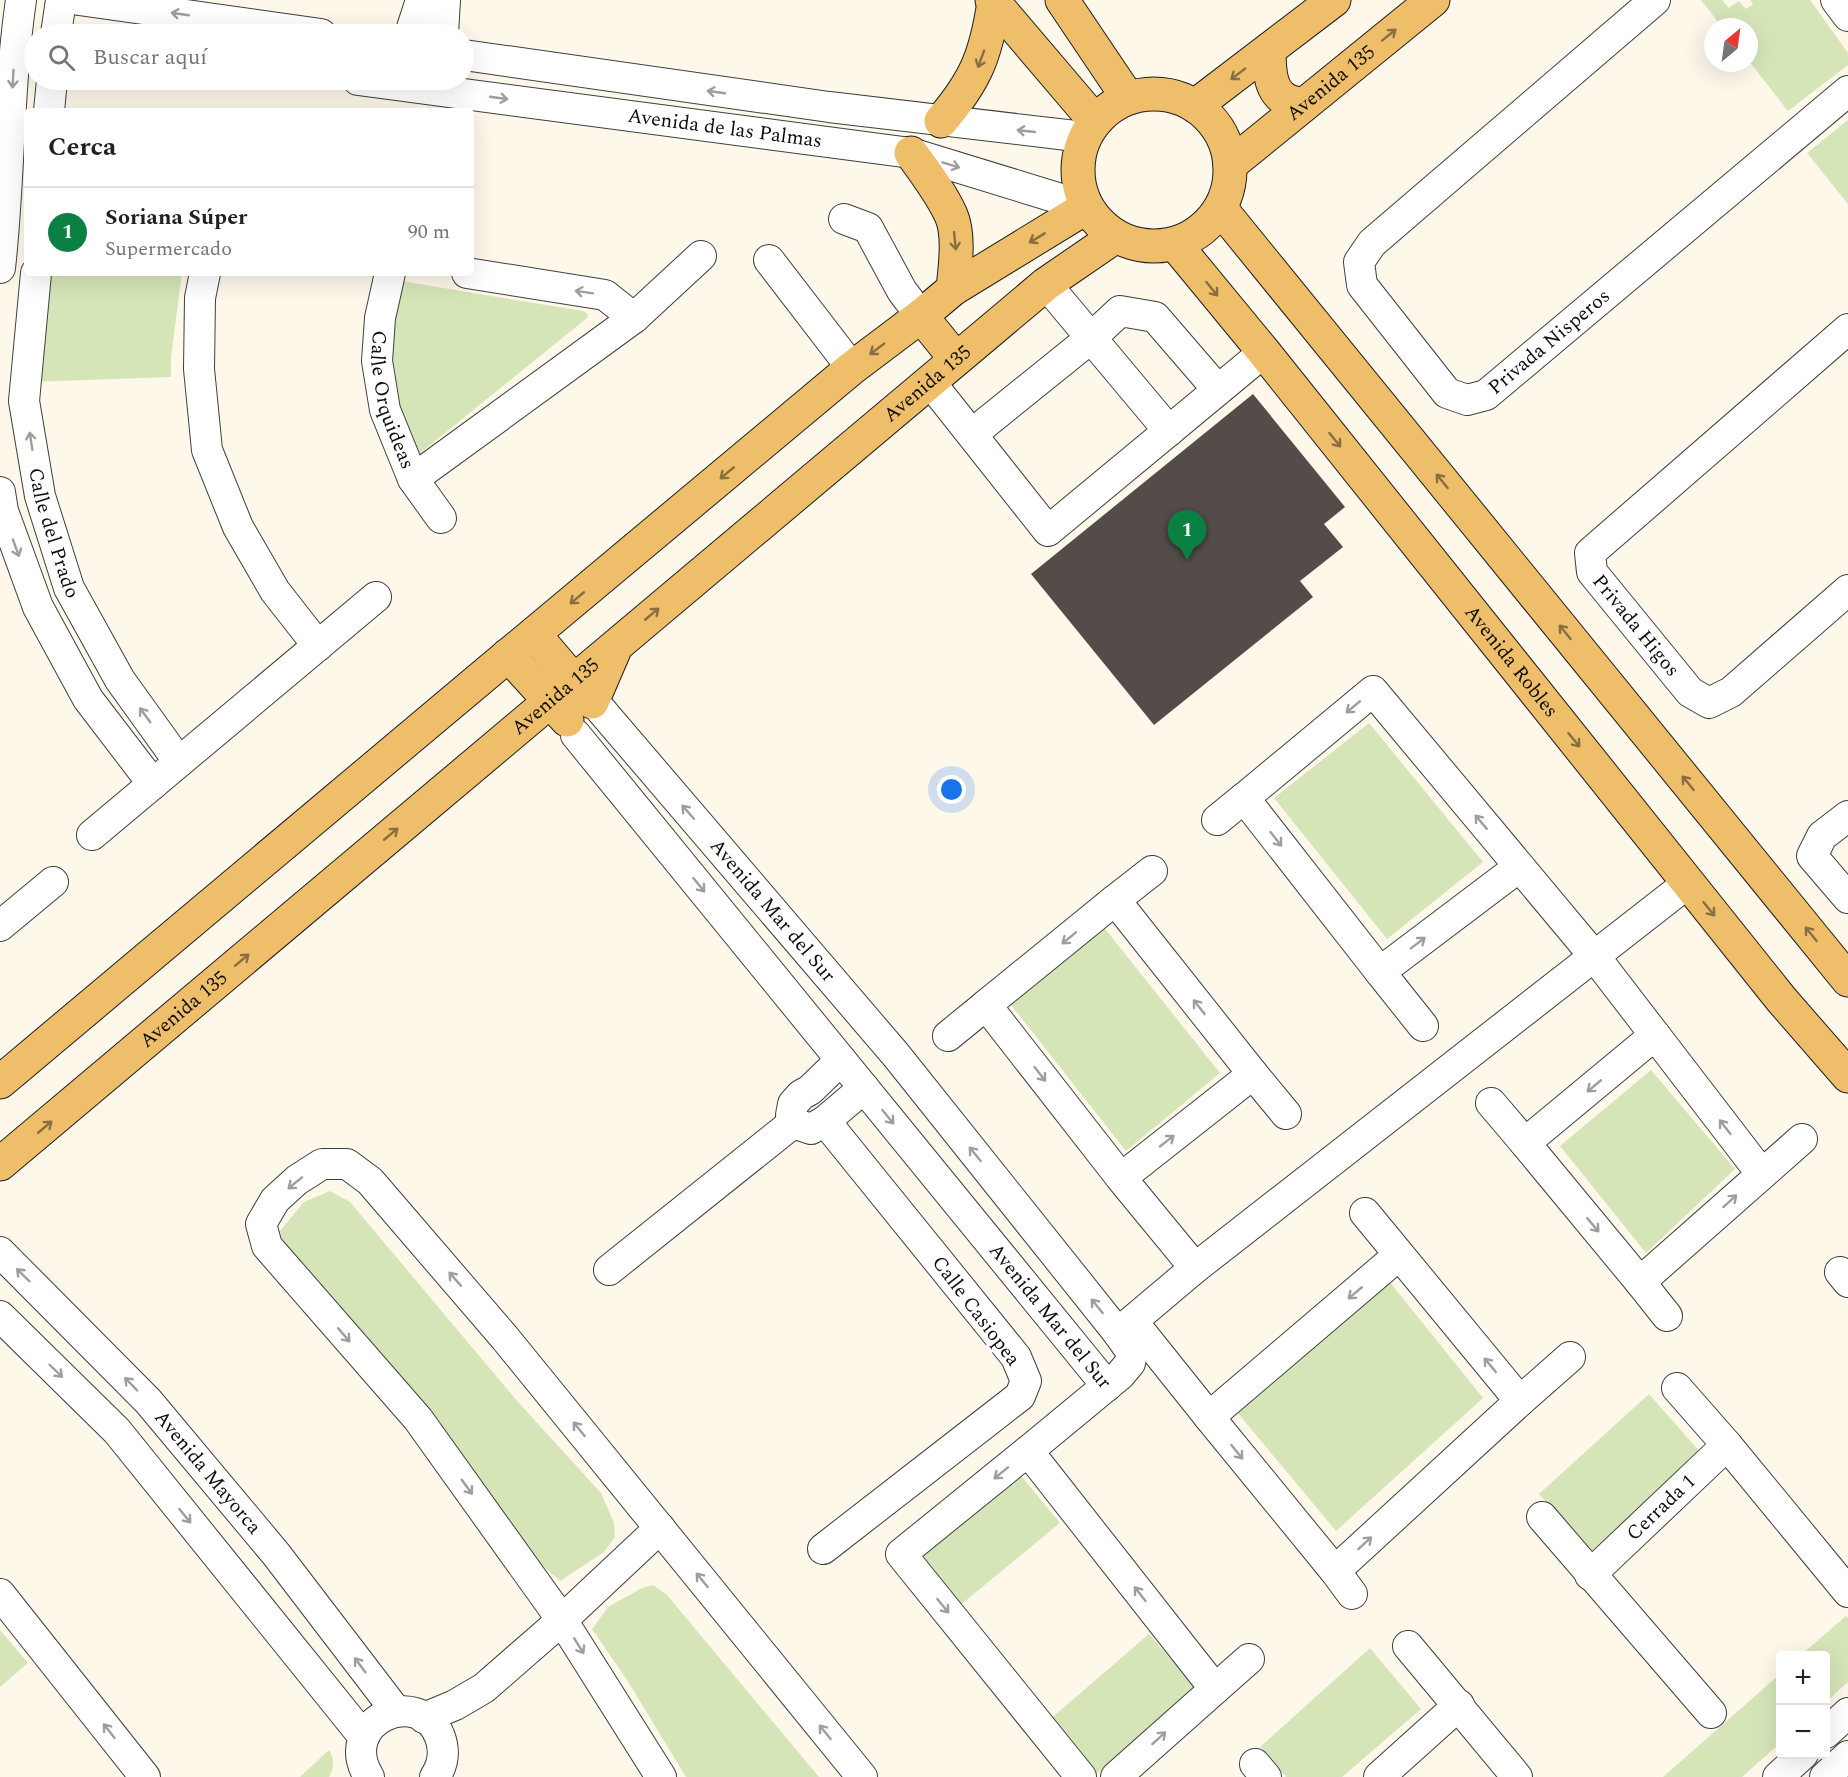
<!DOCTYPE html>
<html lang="es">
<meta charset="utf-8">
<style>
:root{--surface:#fff;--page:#f2f2f2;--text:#202124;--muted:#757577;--line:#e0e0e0;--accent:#0b8043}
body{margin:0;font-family:Spectral,serif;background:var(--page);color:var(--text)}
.controls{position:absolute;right:18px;bottom:18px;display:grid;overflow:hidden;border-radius:6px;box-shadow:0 6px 24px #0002}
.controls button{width:54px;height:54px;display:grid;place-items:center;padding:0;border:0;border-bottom:2px solid var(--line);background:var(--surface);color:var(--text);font:30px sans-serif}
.compass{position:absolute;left:1704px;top:18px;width:54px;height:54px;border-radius:50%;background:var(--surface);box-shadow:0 6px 24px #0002;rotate:29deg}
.you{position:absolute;left:952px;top:790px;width:21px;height:21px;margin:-15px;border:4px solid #fff;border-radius:50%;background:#1a73e8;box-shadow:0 0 0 9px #1a73e833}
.badge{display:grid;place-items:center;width:39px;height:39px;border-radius:50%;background:var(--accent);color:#fff;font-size:20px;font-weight:700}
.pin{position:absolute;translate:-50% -50px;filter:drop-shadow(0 2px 3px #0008)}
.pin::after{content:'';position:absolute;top:32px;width:21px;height:18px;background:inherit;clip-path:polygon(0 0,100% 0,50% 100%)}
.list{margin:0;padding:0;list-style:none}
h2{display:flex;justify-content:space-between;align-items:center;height:78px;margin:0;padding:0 24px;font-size:26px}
h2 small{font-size:20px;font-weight:400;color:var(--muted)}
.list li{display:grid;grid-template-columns:39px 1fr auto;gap:18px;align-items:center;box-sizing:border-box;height:90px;padding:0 24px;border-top:2px solid var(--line)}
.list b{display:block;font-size:22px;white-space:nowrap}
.list p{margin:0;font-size:20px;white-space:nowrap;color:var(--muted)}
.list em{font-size:20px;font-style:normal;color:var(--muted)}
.icon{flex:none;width:33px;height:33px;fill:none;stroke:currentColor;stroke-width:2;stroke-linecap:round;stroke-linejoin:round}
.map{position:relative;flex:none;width:1848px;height:1777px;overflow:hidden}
.search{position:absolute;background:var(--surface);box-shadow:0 6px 24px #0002;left:24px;top:24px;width:450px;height:66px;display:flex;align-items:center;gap:15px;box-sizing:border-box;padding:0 21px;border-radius:33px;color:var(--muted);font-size:22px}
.panel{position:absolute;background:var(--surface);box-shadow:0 6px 24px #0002;left:24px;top:108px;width:450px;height:168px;border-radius:6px}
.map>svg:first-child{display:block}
.green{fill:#d5e5b8}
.building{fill:#534c49}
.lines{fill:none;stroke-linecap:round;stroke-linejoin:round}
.minor-casing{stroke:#3f3f3f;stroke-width:32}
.major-casing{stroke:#1d1d1d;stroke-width:35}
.minor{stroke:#fff;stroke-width:30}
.major{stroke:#efbe6a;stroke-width:33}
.oneway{stroke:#9e9e9e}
.oneway2{stroke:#896e40}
.labels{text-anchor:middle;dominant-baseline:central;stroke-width:6;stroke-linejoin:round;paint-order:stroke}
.street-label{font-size:20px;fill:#0c0c0c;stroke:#fff}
</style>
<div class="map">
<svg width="1848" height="1777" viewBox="0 0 1848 1777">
<rect width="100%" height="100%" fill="#fef8eb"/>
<path class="green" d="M1701,0H1722L1729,8L1739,1L1746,9L1753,4L1750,0H1810L1848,53V65L1788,111L1749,61V27H1722Z
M1848,120V204L1807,153Z
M40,273H182L171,357V377L30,382Z
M395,280L583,311L588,314L587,318L419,454L405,437L390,361Z
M1369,723L1483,862L1387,939L1274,798Z
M1102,925L1220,1073L1126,1151L1008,1001Z
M1651,1070L1735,1169L1646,1253L1560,1146Z
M330,1191L350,1202L518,1402L601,1493L614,1523L615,1537L604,1552L560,1581L536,1560L286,1254L280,1231L304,1202Z
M1389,1281L1483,1398L1336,1531L1236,1411Z
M1649,1394L1701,1453L1590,1553L1539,1494Z
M1012,1465L1060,1523L958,1607L910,1549Z
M653,1585L667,1595L819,1777H686L627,1680L592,1629L608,1607L642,1588Z
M1846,1616L1848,1618V1682L1826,1702V1656L1801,1655Z
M0,1630L28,1663L0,1687Z
M1149,1634L1196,1688L1095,1775L1048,1721Z
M1370,1648L1421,1709L1342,1777H1286L1260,1747Z
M1780,1674V1743L1742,1777H1663Z
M329,1750C335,1760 334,1767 329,1777H300Z"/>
<path class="building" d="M1253,394L1345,507L1324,524L1343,547L1300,581L1313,597L1154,725L1031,574Z"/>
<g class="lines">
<defs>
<g id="minor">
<path d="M79,0L321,34"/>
<path id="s1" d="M1655,0L1372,243L1359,262L1362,285L1447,393L1467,400L1486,395L1848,91"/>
<path d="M1836,0L1848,16"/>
<path d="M56,34L61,0"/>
<path d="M410,34L421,0"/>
<path d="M443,34L445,0"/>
<path d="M464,55L829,107L1084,137"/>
<path id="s2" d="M358,80L911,153L1087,207"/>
<path d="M49,111L52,80"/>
<path d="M844,219L868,228L902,291L921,316"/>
<path d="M769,260L852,368"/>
<path d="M0,268C10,179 8,89 21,0"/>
<path id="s3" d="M36,273L24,401L40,496L69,588L120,680L179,762"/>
<path d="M205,273L200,298L199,369L207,450L238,527L275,591L318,646"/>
<path id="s4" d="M390,273L380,318L377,361L385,410L413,479L441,518"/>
<path d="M467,273L605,295L634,318"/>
<path d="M1046,284L1169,431"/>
<path id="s5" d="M1848,329L1590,553L1592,572L1690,692L1709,703L1731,692L1848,590"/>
<path d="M930,382L1048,531L1264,352"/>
<path d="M972,434L1091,338L1120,311L1155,317L1218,390"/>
<path d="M413,479L634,318L701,256"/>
<path d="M0,492L3,511L38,607L88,699L153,784"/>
<path id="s6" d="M601,710L896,1055L1118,1333L1132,1353L1130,1363L1120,1375L1028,1451"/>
<path id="s7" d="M576,735L1107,1386"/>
<path d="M1848,816L1822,836L1812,856L1848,898"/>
<path d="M1217,820L1244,798"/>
<path d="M92,835L376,597"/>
<path d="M1519,867L1380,972L1244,798L1373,691L1595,957L1655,1035"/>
<path d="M1115,900L1152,871"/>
<path d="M0,926L53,882"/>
<path d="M1380,972L1423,1026"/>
<path d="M948,1036L986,1005"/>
<path d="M841,1060L810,1090L801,1095L793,1104L791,1115L793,1123L811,1129L825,1121L864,1088"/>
<path d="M1253,1074L1286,1114"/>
<path d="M1491,1103L1525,1143"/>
<path d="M1761,1173L1655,1035L1525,1143L1640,1282L1802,1139"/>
<path d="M1365,1213L1520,1401L1335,1571L1209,1417L1399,1255"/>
<path id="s8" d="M0,1252L148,1401L276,1554L396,1711"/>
<path d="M1195,1268L1688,883"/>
<path d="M609,1270L793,1123"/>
<path d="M1840,1272L1848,1282"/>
<path d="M1640,1282L1667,1316"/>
<path d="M0,1316L117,1431L363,1736"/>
<path d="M1133,1322L1209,1417"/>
<path d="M1118,1333L1195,1268L1121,1178L986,1005L1115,900L1253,1074L1121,1178"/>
<path d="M1677,1388L1727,1445L1848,1592"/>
<path d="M1520,1401L1570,1357"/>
<path d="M1542,1517L1711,1713"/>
<path d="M823,1549L1020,1396L1026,1381L1016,1357L825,1121"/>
<path d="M1335,1571L1352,1594"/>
<path id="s9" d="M1590,1575L1727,1445"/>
<path d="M0,1594L145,1777"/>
<path d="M1408,1646L1517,1777"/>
<path d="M1215,1689L1249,1659"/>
<path d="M424,1718L455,1705L484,1688L562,1620L660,1528"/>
<path d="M1826,1733L1848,1713"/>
<path d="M1255,1764L1266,1777"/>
<path d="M369,1777C335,1721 420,1684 440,1737C445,1751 443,1765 435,1777"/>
<path d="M661,1777L562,1620L418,1419L267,1246L261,1224L275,1200L297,1180L322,1164H347L370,1181L505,1338L862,1777"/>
<path d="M1081,1777L901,1554L1028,1451L1215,1689L1116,1777"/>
<path d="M1379,1777L1459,1705"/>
<path d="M1778,1777L1803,1754"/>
<path d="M1825,1777L1848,1756"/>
</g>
<g id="major">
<path d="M992,0L1095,121"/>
<path d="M1062,0L1128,98"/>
<path d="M1269,50C1269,77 1271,103 1304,104"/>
<circle cx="1154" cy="170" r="76"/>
<path d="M1195,106L1334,0"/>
<path d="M941,121C976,80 986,55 994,2"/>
<path d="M911,153C925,172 941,193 951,215C960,235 955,268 953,289"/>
<path id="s10" d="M1230,165L1433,0"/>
<path d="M1220,208L1848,980"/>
<path id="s11" d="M1175,244L1264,352L1781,999L1848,1076"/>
<path d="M921,316L956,359"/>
<path d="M534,634L592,702L614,651"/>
<path d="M508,655L567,720"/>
<path d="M0,1082L493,668L852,368L921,316L953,289L1087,207"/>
<path id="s12" d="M0,1164L1046,284L1116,236"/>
</g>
</defs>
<use href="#minor" class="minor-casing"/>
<use href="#major" class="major-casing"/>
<use href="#minor" class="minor"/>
<use href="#major" class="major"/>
</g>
<defs><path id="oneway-shaft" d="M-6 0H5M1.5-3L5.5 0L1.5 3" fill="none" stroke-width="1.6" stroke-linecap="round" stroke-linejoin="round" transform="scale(1.5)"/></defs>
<g class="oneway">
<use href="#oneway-shaft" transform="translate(180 14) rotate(-172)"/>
<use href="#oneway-shaft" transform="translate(13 79) rotate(93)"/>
<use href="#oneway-shaft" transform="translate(716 92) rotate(-172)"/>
<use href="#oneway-shaft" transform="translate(499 98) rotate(8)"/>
<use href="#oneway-shaft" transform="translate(1026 131) rotate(-174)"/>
<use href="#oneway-shaft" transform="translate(951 165) rotate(17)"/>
<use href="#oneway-shaft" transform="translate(584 292) rotate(-171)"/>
<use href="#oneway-shaft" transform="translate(31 441) rotate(-99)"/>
<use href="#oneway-shaft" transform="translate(16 548) rotate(70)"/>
<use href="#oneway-shaft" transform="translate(1353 707) rotate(140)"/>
<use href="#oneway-shaft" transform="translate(145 715) rotate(-126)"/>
<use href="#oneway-shaft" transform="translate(688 812) rotate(-131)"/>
<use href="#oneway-shaft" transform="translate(1481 822) rotate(-130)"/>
<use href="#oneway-shaft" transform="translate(1276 839) rotate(52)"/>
<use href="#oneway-shaft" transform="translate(699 885) rotate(51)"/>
<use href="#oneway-shaft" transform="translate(1069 938) rotate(141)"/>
<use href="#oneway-shaft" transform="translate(1418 943) rotate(-37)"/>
<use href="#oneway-shaft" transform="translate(1199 1007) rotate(-128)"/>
<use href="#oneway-shaft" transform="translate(1040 1074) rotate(52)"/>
<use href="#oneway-shaft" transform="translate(1594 1086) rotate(140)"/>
<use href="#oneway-shaft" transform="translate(888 1117) rotate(51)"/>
<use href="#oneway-shaft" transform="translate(1725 1127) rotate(-128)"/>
<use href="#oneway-shaft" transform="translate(1167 1141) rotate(-38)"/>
<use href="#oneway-shaft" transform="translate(975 1154) rotate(-129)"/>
<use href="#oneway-shaft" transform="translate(295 1183) rotate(141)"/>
<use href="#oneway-shaft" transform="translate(1730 1201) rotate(-42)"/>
<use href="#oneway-shaft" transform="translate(1593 1225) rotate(50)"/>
<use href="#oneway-shaft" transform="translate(23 1275) rotate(-136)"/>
<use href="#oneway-shaft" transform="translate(455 1279) rotate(-131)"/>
<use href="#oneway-shaft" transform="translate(1355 1293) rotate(140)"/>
<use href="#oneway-shaft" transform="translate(1097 1306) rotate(-129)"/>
<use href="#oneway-shaft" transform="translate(344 1335) rotate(49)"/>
<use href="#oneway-shaft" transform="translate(1490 1365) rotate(-130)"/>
<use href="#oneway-shaft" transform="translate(56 1371) rotate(44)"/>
<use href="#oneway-shaft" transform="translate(131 1384) rotate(-134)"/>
<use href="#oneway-shaft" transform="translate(579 1429) rotate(-129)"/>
<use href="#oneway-shaft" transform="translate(1237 1452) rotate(51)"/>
<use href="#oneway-shaft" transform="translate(1001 1473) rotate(141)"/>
<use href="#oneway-shaft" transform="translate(467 1487) rotate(54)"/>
<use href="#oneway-shaft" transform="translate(185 1516) rotate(51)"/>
<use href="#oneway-shaft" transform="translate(1365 1543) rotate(-43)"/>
<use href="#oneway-shaft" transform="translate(702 1580) rotate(-129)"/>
<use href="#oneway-shaft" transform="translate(1140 1594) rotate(-128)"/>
<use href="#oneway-shaft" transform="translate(943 1606) rotate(51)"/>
<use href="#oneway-shaft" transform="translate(579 1646) rotate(58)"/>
<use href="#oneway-shaft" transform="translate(360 1665) rotate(-127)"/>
<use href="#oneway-shaft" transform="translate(109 1731) rotate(-128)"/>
<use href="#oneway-shaft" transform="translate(825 1732) rotate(-129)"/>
<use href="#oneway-shaft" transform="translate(1159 1738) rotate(-42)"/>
</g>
<g class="oneway2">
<use href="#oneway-shaft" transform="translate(1389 35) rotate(-39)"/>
<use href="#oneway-shaft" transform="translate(981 59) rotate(110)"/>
<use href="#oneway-shaft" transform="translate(1238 74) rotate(143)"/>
<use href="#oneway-shaft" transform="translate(1037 238) rotate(149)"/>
<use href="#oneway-shaft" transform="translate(955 241) rotate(84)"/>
<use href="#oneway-shaft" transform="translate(1212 289) rotate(51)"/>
<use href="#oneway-shaft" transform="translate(877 349) rotate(143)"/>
<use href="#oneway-shaft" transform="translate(1335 440) rotate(51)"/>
<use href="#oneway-shaft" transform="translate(727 473) rotate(140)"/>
<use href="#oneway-shaft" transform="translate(1442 481) rotate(-129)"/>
<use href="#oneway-shaft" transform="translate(577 598) rotate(140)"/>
<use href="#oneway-shaft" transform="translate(652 614) rotate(-40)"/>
<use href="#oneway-shaft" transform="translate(1565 632) rotate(-129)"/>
<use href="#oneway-shaft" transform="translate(1574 740) rotate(51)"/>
<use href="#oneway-shaft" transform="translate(1688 783) rotate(-129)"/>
<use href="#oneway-shaft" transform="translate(391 834) rotate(-40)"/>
<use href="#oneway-shaft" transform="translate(1709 909) rotate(51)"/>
<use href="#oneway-shaft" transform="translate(1811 934) rotate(-129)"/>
<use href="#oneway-shaft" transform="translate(242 960) rotate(-40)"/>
<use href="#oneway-shaft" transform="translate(45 1127) rotate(-40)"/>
</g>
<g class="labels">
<g class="street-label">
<text stroke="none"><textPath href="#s10" startOffset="130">Avenida 135</textPath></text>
<text stroke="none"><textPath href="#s2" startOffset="370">Avenida de las Palmas</textPath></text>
<text stroke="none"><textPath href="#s1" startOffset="680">Privada Nisperos</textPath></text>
<text stroke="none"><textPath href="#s12" startOffset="1212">Avenida 135</textPath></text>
<text stroke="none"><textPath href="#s4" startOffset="130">Calle Orquideas</textPath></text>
<text stroke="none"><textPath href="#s3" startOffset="264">Calle del Prado</textPath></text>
<text stroke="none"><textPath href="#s5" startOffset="430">Privada Higos</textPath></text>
<text stroke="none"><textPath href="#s11" startOffset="536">Avenida Robles</textPath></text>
<text stroke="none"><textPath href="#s12" startOffset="726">Avenida 135</textPath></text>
<text stroke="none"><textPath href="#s6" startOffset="264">Avenida Mar del Sur</textPath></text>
<text stroke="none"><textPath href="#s12" startOffset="240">Avenida 135</textPath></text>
<text stroke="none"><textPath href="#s7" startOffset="750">Avenida Mar del Sur</textPath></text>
<text transform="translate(976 1311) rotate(53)">Calle Casiopea</text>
<text stroke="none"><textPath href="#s8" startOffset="303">Avenida Mayorca</textPath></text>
<text stroke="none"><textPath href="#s9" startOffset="98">Cerrada 1</textPath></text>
</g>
</g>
</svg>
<div class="controls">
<button>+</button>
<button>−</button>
</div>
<svg class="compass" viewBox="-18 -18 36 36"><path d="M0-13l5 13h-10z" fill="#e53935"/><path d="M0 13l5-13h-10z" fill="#757577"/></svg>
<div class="you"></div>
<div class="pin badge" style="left:1187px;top:560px">1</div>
<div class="search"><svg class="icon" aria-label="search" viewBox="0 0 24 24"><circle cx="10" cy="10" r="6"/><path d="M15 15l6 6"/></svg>Buscar aquí</div>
<section class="panel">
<h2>Cerca<small></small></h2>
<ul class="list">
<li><span class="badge">1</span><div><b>Soriana Súper</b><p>Supermercado</p></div><em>90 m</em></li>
</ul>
</section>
</div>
